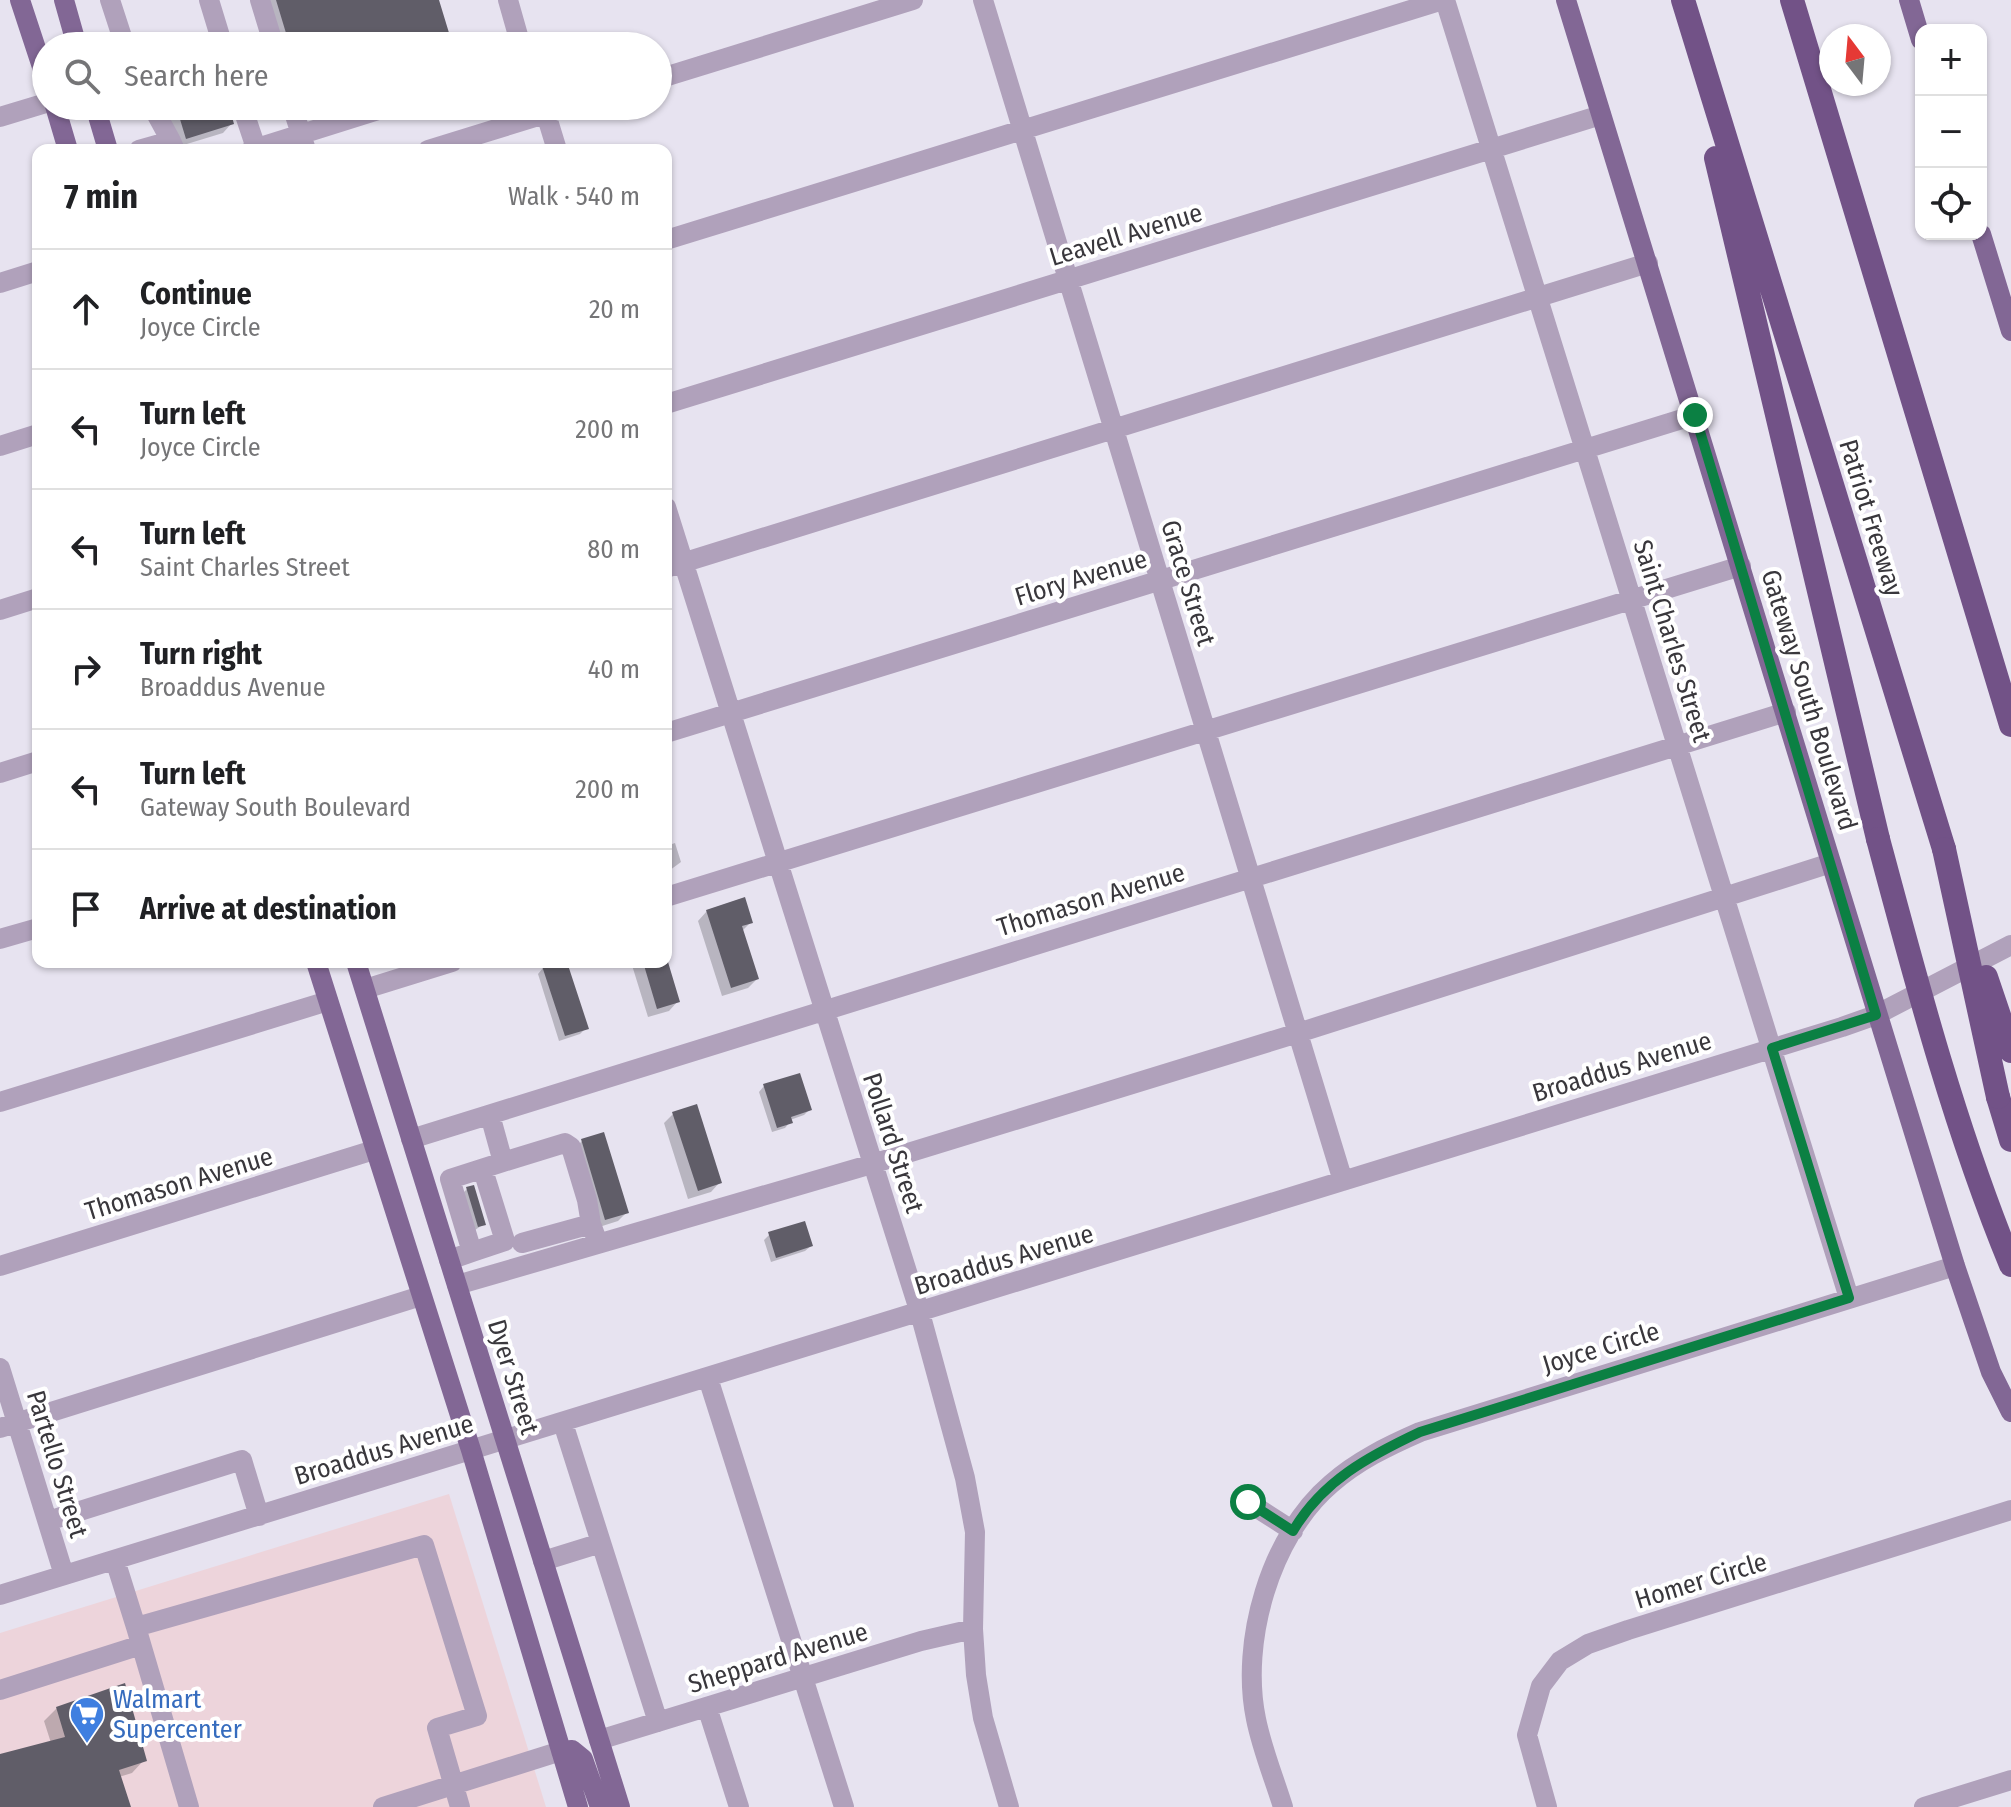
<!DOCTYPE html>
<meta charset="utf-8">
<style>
:root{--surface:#fff;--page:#f6f6f6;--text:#202124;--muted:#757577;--line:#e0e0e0}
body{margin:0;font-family:"Fira Sans Condensed",sans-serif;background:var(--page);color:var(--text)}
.controls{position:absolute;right:24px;top:24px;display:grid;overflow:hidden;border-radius:16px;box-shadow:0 2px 6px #0004}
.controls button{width:72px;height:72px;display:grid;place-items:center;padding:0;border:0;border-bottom:2px solid var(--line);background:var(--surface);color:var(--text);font:40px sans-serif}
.compass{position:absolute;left:1819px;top:24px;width:72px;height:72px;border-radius:50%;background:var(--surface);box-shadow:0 2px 6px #0004;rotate:344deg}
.stop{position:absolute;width:24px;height:24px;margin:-18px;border:6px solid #0b8043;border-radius:50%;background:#fff}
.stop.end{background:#0b8043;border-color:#fff;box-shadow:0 2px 8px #0008}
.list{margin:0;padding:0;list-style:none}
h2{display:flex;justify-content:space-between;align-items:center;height:104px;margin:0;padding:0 32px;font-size:34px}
h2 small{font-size:26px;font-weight:400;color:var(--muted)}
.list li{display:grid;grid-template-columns:52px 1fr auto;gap:24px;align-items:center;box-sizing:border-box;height:120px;padding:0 32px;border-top:2px solid var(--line)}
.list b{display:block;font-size:30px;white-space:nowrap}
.list p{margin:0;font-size:26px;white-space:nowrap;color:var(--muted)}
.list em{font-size:26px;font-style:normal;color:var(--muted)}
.icon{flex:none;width:44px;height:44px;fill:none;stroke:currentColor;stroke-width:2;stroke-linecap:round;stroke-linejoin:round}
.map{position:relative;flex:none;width:2011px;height:1807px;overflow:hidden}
.search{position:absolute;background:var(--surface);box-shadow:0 2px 6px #0004;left:32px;top:32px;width:640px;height:88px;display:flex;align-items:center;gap:20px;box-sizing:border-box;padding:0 28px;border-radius:44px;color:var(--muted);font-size:30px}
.panel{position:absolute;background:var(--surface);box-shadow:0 2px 6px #0004;left:32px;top:144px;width:640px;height:824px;border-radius:16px}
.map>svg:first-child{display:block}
.commercial{fill:#edd4db}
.shadow{fill:#0003}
.building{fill:#605d68}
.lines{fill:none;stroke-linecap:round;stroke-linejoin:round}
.minor{stroke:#b0a1bb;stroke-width:20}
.major{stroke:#826795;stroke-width:20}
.highway{stroke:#725287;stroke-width:24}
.highway-bridge{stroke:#725287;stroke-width:24}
.route{stroke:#0b8043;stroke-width:10}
.labels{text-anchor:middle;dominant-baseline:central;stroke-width:8;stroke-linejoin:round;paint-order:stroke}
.street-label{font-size:26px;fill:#39373c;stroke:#fff}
.shop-label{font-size:26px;fill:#366cbe;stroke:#fff;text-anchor:start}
</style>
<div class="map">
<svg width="2011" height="1807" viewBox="0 0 2011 1807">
<rect width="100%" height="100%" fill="#e7e3f0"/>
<path class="commercial" d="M449,1494L546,1807H0V1633Z"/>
<path class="shadow" d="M260,0H437L451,46H274Z
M164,106H228L232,123L223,133L177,147Z
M675,843L681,862L666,873V846Z
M707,911L751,922L742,931L757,979L748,988L722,996L698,921Z
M565,962L586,1028L580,1034L559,1041L538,974L543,968Z
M631,962H666L678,1001L669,1011L648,1017Z
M764,1086L810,1109L804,1115L790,1120V1122L785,1128L772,1132L759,1092Z
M673,1114L720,1182L711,1192L688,1199L664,1123Z
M582,1141L627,1212L618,1221L596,1228L573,1150Z
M467,1189L484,1224L472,1232L461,1195Z
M770,1234L811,1246L805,1251L771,1262L764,1240Z
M57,1708L144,1760L132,1773L119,1777L129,1807H0V1756L51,1743L44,1721Z"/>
<path class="building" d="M276,0H439L453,46H306L304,39L289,43Z
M176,106H229L234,124L186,139Z
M745,897L753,923L742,926L759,979L731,988L706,910Z
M555,962H567L589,1029L565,1036L542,966Z
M643,962H668L680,1002L657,1009Z
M800,1073L812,1110L791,1117L793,1123L777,1128L763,1084Z
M697,1104L722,1183L698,1191L672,1112Z
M604,1132L629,1213L605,1220L581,1139Z
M474,1185L486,1225L478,1227L466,1187Z
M805,1221L813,1246L776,1258L768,1232Z
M125,1683L147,1761L119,1770L131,1807H0V1754L65,1737L56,1707Z"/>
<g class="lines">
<path class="minor" d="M110,0L125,46
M209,0L223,46
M260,0L274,46
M508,0L521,46
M983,0L1343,1181
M1445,0L1849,1298
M658,79L913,0
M152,106L171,141
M242,106L256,148
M292,106L306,150
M546,114L557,150
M0,117L46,103
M139,150L171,141L175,150
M251,150L391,106
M428,150L571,106
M666,240L1443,0
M0,283L38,271
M666,404L1601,115
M0,446L38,434
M666,507L920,1313L965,1478L975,1532L973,1629L976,1675L983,1718L1009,1807
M666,568L1648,263
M0,610L38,598
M666,733L1695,415
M0,773L38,761
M666,897L1741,566
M0,939L38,928
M365,989L452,962
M0,1102L328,1001
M411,1139L1786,712
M503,1162L565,1143L571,1147L587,1200L591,1224
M522,1243L591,1224L595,1235
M472,1252L505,1241L483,1170
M449,1260L472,1252L450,1179L503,1162L490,1115
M0,1266L374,1150
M457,1285L872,1164L1298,1033L1831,863
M0,1368L64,1575
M708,1378L844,1807
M563,1423L658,1722
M0,1428L421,1296
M1248,1502L1293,1531
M48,1521L242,1460L259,1516
M115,1560L136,1627L424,1545L477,1716L437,1728L460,1807
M543,1561L601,1543
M0,1595L1842,1027L1876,1015L2011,945
M136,1627L189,1807
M0,1690L141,1645
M707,1707L739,1807
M599,1740L921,1641L973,1629
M383,1807L561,1751
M1283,1807C1274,1778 1262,1749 1256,1719C1240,1642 1270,1536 1331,1484C1357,1461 1388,1446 1420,1432L1955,1266
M1547,1807L1527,1735L1541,1686L1560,1661L1588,1644L1628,1630L2011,1510
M1924,1807L2011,1780"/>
<path class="major" d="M20,0L46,79
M64,0L77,46
M1566,0L1955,1266L1991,1372L2011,1412
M1909,0L1921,40
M55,106L68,150
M95,106L108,150
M1981,234L2011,331
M316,962L471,1450L578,1807
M356,962L620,1807
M561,1751L572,1750L583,1759L600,1807"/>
<path class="highway" d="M1683,0L1944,849
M1792,0L2011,725
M1716,158L1878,839
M1998,1097L2011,1140"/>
<path class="highway-bridge" d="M1878,839C1916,981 1955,1129 2011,1265
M1944,849L1998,1097
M1986,977L2011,1051"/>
</g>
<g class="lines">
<path class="route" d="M1248,1502L1293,1531C1322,1481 1369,1456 1420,1432L1849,1298L1772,1048L1876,1015L1695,415"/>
</g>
<defs>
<symbol id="supermarket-pin" viewBox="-11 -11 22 30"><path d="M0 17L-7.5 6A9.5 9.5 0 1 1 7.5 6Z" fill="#3f7fe0" stroke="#fff"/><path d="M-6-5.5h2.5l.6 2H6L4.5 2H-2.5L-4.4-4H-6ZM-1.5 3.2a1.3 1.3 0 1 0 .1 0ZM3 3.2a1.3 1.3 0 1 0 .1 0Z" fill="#fff"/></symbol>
</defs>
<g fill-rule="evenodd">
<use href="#supermarket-pin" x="67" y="1694" width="40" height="54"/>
</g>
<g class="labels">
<g class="street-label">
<text transform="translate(1126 235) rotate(-17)">Leavell Avenue</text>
<text transform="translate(1871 518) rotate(73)">Patriot Freeway</text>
<text transform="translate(1081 578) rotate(-17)">Flory Avenue</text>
<text transform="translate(1188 583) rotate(73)">Grace Street</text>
<text transform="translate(1672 641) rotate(73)">Saint Charles Street</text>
<text transform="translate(1809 700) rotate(73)">Gateway South Boulevard</text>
<text transform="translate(1091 900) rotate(-17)">Thomason Avenue</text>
<text transform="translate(1622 1067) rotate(-17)">Broaddus Avenue</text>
<text transform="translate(893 1143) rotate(72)">Pollard Street</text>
<text transform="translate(179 1184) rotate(-17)">Thomason Avenue</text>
<text transform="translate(1004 1260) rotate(-17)">Broaddus Avenue</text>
<text transform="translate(1601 1348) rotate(-17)">Joyce Circle</text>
<text transform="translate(513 1377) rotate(73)">Dyer Street</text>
<text transform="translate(384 1450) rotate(-17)">Broaddus Avenue</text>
<text transform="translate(57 1464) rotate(73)">Partello Street</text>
<text transform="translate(1701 1581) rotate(-17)">Homer Circle</text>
<text transform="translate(778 1658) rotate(-17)">Sheppard Avenue</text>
</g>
<g class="shop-label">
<text x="113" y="1699">Walmart<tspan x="113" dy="30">Supercenter</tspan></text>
</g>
</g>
</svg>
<div class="controls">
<button>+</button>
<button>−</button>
<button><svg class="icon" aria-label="locate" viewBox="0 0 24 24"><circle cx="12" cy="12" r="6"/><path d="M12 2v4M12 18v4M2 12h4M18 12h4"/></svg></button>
</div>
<svg class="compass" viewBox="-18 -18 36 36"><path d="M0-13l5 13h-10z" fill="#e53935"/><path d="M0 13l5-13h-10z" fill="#757577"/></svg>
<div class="stop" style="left:1248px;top:1502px"></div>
<div class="stop end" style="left:1695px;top:415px"></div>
<div class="search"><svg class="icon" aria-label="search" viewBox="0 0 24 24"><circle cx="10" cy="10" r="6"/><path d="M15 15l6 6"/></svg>Search here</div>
<section class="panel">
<h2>7 min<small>Walk · 540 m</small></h2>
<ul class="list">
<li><svg class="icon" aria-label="ahead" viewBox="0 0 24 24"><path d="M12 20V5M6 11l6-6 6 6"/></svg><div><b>Continue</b><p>Joyce Circle</p></div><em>20 m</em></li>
<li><svg class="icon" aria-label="left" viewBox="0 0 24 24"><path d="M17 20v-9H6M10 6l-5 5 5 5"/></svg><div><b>Turn left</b><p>Joyce Circle</p></div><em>200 m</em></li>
<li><svg class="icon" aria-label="left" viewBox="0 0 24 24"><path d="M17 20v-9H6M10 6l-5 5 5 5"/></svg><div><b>Turn left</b><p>Saint Charles Street</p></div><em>80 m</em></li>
<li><svg class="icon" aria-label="right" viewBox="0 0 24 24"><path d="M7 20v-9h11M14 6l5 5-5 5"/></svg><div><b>Turn right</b><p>Broaddus Avenue</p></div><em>40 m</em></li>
<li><svg class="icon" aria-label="left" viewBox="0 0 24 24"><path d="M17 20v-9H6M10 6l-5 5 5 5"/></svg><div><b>Turn left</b><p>Gateway South Boulevard</p></div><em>200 m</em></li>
<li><svg class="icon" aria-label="arrive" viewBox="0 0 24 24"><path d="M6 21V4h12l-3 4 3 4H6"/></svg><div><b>Arrive at destination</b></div></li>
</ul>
</section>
</div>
